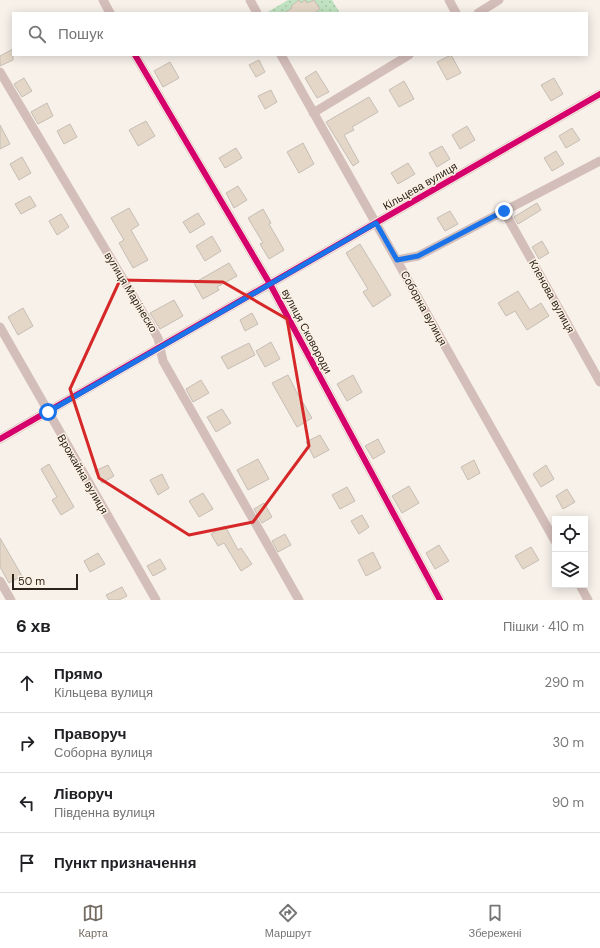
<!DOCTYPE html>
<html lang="uk">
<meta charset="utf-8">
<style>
:root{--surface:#fff;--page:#f6f6f6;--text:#202124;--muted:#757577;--line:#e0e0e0;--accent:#746b62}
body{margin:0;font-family:"DM Sans",sans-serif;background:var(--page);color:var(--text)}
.controls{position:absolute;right:12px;bottom:12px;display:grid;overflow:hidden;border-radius:0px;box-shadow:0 2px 10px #0003}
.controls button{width:36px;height:36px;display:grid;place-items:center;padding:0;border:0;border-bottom:1px solid var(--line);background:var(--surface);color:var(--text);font:20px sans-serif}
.scale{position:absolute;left:12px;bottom:10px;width:66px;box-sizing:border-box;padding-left:4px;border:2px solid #2d2318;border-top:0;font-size:11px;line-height:14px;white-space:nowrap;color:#2d2318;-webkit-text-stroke:3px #fcf1e5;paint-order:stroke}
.stop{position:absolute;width:12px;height:12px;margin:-9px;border:3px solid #1a73e8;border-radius:50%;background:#fff}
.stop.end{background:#1a73e8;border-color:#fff;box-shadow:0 1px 4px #0008}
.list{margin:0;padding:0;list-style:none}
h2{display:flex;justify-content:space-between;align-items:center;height:52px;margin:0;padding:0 16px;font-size:17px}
h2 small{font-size:13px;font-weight:400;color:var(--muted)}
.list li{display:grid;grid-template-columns:26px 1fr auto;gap:12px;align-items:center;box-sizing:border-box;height:60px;padding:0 16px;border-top:1px solid var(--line)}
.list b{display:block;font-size:15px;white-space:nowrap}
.list p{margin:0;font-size:13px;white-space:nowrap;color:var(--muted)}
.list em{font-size:13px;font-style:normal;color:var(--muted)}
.icon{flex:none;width:22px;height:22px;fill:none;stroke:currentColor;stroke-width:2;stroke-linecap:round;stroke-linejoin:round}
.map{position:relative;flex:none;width:600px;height:600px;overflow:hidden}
.search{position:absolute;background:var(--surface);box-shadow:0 2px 10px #0003;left:12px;right:12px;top:12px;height:44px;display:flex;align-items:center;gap:10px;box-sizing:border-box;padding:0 14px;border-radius:0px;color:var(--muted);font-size:15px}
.sheet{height:292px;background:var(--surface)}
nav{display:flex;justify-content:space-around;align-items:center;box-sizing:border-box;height:56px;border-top:1px solid var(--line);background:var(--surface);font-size:11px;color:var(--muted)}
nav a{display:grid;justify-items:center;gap:2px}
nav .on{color:var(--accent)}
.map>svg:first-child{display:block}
.garden{fill:url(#garden-dots)}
.building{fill:#e4d7c7;stroke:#c6beb5}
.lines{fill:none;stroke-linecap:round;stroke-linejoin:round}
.minor{stroke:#d4beba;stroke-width:9}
.cycleway-casing{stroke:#fcf1e5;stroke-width:8}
.cycleway{stroke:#d6006c;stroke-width:6}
.route{stroke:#1a73e8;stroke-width:5}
.marked{fill:none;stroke:#d62828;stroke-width:3;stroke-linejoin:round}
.labels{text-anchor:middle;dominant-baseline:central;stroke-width:3;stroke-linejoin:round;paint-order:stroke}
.street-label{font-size:11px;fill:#2d2318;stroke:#fcf1e5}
</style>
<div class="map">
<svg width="600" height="600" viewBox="0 0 600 600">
<defs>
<pattern id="garden-dots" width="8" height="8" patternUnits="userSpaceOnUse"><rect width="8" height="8" fill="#c1e3c1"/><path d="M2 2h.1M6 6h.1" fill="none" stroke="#a6c2a5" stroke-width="1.8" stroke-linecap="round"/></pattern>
</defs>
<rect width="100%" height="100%" fill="#f7f1ea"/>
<path class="garden" d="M288,0H332L340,13H266Z"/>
<path class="building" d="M299,0L301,3L305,0L307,3L314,0L320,9L314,13H284L292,8L291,6Z
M13,49V60L0,66V56Z
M451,55L461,73L447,80L437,62Z
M259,60L265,72L256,77L249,65Z
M170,62L179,78L163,87L154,71Z
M316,71L329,92L317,98L305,78Z
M24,78L32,91L22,97L14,84Z
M554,78L563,94L551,101L541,85Z
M404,81L414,99L399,107L389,90Z
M271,90L277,102L265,109L258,96Z
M369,97L378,112L352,127L354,130L344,135L359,162L353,166L326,122Z
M47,103L53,116L38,124L31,112Z
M146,121L155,136L138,146L129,130Z
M70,124L77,137L64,144L57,131Z
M0,125L10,144L0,149Z
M467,126L475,140L460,149L452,135Z
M572,128L580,140L566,148L559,136Z
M303,143L314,164L299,173L287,152Z
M442,146L450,159L437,167L429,153Z
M236,148L242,158L225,168L219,158Z
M556,151L564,164L552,171L544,158Z
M22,157L31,173L19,180L10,164Z
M408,163L415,174L398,184L391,173Z
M238,186L247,200L234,208L226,193Z
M30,196L36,206L21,214L15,204Z
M537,203L541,210L518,224L514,217Z
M129,208L139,225L131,230L148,260L133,268L119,243L124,240L111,218Z
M263,209L271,223L269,224L284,250L269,259L260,244L263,243L248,218Z
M450,211L458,224L445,231L437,218Z
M198,213L205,224L190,233L183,222Z
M61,214L69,227L57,235L49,221Z
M212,236L221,251L205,261L196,246Z
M542,241L549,253L539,259L532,247Z
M360,244L391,295L373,307L363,292L368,289L346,253Z
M229,263L237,276L217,287L219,290L203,299L194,283Z
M518,291L530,310L541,303L549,316L527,330L515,311L506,316L498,303Z
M174,300L183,316L160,329L150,313Z
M23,308L33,326L18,335L8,317Z
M252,313L258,324L245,331L240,320Z
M271,342L280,359L265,367L256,351Z
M249,343L255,355L228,369L221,357Z
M288,375L296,391L312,418L297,427L272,383Z
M353,375L362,392L347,401L337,384Z
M201,380L209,393L193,402L186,389Z
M222,409L231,423L216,432L207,417Z
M320,435L329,450L314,458L306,442Z
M378,439L385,452L373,459L365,446Z
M258,459L269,479L248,490L237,470Z
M474,460L480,473L468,480L461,467Z
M49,464L74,507L61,515L52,500L57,497L41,469Z
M108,465L114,476L102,483L95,471Z
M546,465L554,479L541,487L533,474Z
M162,474L169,488L158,495L150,480Z
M409,486L419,503L402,513L392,496Z
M347,487L355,501L340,509L332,495Z
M567,489L575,502L563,509L556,496Z
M203,493L213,509L199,517L189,501Z
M264,503L272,517L262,523L254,509Z
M362,515L369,527L359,534L351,521Z
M225,526L238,550L241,548L252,564L241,571L224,543L218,546L211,534Z
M285,534L291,545L278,552L272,541Z
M0,538L22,576L9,583L0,567Z
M439,545L449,561L435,569L426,553Z
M531,547L539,560L523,569L515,556Z
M373,552L381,568L366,576L358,560Z
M98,553L105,564L90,572L84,561Z
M160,559L166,569L153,576L147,566Z
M122,587L127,596L119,600H109L106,595Z"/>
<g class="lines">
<path class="minor" d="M103,0L110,13
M250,0L257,13
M449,0L456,13
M478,13L499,0
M135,55L270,284L440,600
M281,55L555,541
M0,72L158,338L163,361L299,600
M313,113L409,55
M504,211L600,382
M397,260L418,256L600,161
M0,327L156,600
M0,439L600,94
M0,581L11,600
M580,585L588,600"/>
<defs>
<path id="cycleway" d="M135,55L270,284L440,600
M0,439L600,94"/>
</defs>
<use href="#cycleway" class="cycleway-casing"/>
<use href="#cycleway" class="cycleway"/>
</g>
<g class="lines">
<path class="route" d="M48,412L376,223L397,260L418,256L504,211"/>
</g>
<path class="marked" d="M120,280L223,282L287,319L309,446L253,522L189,535L99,478L70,389Z"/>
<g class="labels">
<g class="street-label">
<text transform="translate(420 186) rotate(-30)">Кільцева вулиця</text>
<text transform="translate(131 292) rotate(59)">вулиця Марінеско</text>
<text transform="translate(552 296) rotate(61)">Кленова вулиця</text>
<text transform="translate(424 308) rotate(61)">Соборна вулиця</text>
<text transform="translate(307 331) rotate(62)">вулиця Сковороди</text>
<text transform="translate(83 474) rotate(60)">Врожайна вулиця</text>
</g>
</g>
</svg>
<div class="controls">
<button><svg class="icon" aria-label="locate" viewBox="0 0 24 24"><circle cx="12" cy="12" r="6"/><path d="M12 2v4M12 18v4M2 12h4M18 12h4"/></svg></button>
<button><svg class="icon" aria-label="layers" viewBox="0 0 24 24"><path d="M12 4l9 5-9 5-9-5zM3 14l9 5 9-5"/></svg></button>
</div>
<div class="scale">50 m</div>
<div class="stop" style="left:48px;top:412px"></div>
<div class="stop end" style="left:504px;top:211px"></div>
<div class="search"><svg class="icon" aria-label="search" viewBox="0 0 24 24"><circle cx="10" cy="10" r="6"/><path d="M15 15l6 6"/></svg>Пошук</div>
</div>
<section class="sheet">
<h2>6 хв<small>Пішки · 410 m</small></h2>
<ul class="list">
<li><svg class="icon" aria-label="ahead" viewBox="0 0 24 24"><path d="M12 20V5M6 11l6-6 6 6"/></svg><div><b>Прямо</b><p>Кільцева вулиця</p></div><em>290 m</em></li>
<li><svg class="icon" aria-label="right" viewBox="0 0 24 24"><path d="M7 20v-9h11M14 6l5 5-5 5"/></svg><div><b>Праворуч</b><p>Соборна вулиця</p></div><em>30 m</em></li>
<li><svg class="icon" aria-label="left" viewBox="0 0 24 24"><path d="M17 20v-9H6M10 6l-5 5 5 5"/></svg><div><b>Ліворуч</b><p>Південна вулиця</p></div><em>90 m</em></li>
<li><svg class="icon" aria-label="arrive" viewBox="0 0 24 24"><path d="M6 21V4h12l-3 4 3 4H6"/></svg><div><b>Пункт призначення</b></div></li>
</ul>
</section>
<nav>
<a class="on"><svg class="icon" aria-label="map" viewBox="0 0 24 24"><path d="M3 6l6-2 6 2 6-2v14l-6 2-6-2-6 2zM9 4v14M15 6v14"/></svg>Карта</a>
<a><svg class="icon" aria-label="directions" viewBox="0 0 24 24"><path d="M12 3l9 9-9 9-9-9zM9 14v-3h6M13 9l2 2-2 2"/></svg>Маршрут</a>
<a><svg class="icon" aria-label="saved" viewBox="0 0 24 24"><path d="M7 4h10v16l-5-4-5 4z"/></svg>Збережені</a>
</nav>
